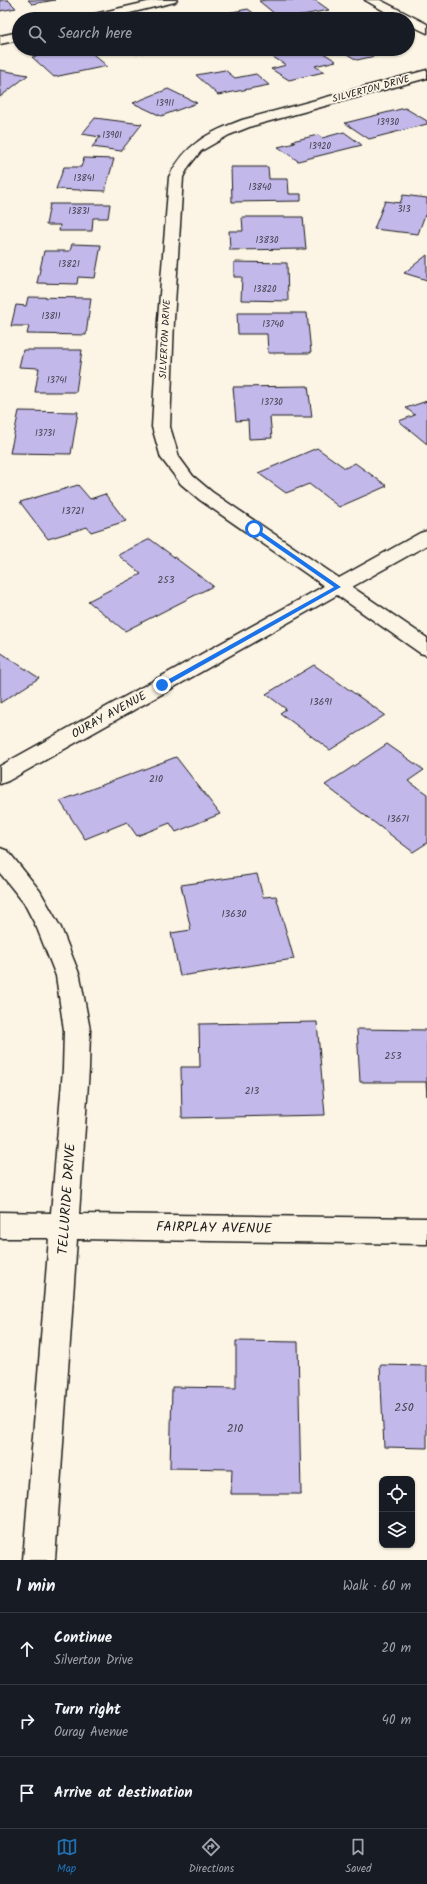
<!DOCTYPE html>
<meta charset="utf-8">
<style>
:root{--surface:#171b24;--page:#20242c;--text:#f1f3f6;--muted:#9ea1a6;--line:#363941;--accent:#1f6fb2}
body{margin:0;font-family:Kalam,sans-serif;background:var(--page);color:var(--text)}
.controls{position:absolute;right:12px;bottom:12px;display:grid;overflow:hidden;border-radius:8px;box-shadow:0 1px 3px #0004}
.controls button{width:36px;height:36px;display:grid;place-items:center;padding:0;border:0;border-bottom:1px solid var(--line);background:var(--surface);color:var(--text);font:20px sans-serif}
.stop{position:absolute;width:12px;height:12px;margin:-9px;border:3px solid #1a73e8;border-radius:50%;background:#fff}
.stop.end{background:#1a73e8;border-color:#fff;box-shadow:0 1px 4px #0008}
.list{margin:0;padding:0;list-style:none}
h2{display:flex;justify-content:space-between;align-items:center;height:52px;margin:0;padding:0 16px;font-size:17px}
h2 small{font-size:13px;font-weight:400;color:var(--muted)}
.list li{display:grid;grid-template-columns:26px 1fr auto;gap:12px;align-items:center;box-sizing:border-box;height:72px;padding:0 16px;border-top:1px solid var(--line)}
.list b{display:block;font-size:15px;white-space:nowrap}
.list p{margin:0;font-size:13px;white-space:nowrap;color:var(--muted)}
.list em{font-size:13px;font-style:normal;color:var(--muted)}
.icon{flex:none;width:22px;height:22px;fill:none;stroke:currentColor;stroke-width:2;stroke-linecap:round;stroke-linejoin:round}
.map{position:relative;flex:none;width:427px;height:1560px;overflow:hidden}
.search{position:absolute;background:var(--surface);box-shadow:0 1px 3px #0004;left:12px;right:12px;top:12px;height:44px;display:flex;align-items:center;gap:10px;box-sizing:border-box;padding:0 14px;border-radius:22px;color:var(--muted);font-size:15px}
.sheet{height:268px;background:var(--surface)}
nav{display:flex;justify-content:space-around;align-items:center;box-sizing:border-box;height:56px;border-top:1px solid var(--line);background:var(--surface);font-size:11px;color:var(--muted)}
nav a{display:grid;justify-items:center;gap:2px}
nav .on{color:var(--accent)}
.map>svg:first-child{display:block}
.building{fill:#c2b8ea;stroke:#1c1c1c}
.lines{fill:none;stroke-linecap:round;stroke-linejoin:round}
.minor-casing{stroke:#1c1c1c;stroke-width:3}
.minor{fill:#fcf5e5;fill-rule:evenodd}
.route{fill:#1a73e8}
.labels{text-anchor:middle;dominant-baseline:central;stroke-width:3.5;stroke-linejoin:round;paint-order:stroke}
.far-number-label{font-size:9px;fill:#464350}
.far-street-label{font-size:10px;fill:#1c1c1c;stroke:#fcf5e5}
.number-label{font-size:10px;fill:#464350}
.street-label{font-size:12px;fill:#1c1c1c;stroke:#fcf5e5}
.near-number-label{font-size:12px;fill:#464350}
.near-street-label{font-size:14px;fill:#1c1c1c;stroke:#fcf5e5}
</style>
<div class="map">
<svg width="427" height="1560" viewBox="0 0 427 1560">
<rect width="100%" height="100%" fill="#fcf5e5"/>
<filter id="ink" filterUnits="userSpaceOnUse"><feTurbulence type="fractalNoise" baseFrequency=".025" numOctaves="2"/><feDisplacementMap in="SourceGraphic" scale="8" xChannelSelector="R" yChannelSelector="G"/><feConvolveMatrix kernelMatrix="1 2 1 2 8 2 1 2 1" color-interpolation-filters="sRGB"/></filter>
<g filter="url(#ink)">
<path class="building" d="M0,0H8L16,8L0,11Z
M28,0H55L32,4Z
M266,0H315L329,10L281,19L259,1Z
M248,9L260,18L195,19Z
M73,49H87L107,66L54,77L32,57Z
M130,49H165L136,54Z
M287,49H317L336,61L315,66L324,72L289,80L271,69L286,65L268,54Z
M343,49H406L357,60L340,50Z
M0,70L28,75L0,97Z
M225,70L235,78L256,74L269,85L218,95L196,75Z
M168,89L197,103L161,116L133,103Z
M405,108L427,121V124L369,139L345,123Z
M95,118L142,124L121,151L92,147L100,137L82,134Z
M344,132L362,145L298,161L278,147L295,143L292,141L318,135L322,138Z
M84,158L114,159L105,191L56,189L64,167H81Z
M231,167H268L269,179H288L289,194H301V201L232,202Z
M403,195L427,198V216L425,215L418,234L374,229L385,201L400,203Z
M50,204H110L108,218H93L92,231H59L60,225H46Z
M242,217H303L306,249L230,250L229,231H243Z
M72,244L101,245L95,278L78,277L77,284L37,283L44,251H70Z
M427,255V280L404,273Z
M234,262L287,263L288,301L241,300L242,277H234Z
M28,297L91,298L86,335L27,334L29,326H11L16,305L26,306Z
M237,313H307L311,353H268L267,334H238Z
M23,350H82L76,392H35L39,368L19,367Z
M308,386L312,417H270L272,438L249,439L248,420L236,421L233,387Z
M427,401V444L399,421L415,415L406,408Z
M19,411L78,412L71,454L10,453Z
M317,448L345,468L355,463L387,486L339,507L309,484L286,493L258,473Z
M78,485L90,499L105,494L126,521L91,532L87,527L48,539L20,502Z
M150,539L213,586L125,631L88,601L141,574L118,555Z
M0,652L39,678L0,703Z
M314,665L385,715L330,750L280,713L286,709L266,694Z
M387,744L424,770L408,781L427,794V843L413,852L325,785Z
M176,757L220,814L176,832L170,823L137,836L127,822L85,839L60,801Z
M257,874L263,897L276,896L294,959L180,976L171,933L191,930L181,885Z
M317,1022L325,1115L182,1118L181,1067H200L199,1024Z
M357,1029L427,1030V1096L426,1082H360Z
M236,1341L298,1342L301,1494H231L232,1469L170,1468L172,1387L236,1388Z
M380,1365L427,1366V1448L384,1447Z"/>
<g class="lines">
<defs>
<path id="minor" d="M156,0H177L175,2L105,19H84L86,16Z
M365,0H380L427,24V33L408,24V19H398Z
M19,32V40L0,44V36Z
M427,70V78L252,126L229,135L201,151L189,166L183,177L174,320L170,427L179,457L193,476L212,492L339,578L420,533L427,531V545L352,587L427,638V655L420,653L337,595L8,781L0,784V766L324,586L200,500L181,484L161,458L152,427L158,320L169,177C186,143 208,133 242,120Z
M0,848L8,851L40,891L61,928L80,976L90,1030L89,1069L79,1214L427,1218V1244L77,1239L55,1560H23L49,1238H0V1212L51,1213L63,1069L64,1030L56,976L37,928L24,903L0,873Z"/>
</defs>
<use href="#minor" class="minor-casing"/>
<use href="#minor" class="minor"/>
</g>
</g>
<path class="route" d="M252,528H256L341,587L164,687H160V684L334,587L252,530Z"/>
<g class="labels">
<g class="far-number-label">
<text x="165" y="103">13911</text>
<text x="388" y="122">13930</text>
<text x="112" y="135">13901</text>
<text x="320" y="146">13920</text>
<text x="84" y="178">13841</text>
<text x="260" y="187">13840</text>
<text x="404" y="209">313</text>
<text x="79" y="211">13831</text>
<text x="267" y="240">13830</text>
<text x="69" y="264">13821</text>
<text x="265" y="289">13820</text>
<text x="51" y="316">13811</text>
<text x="273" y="324">13740</text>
<text x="57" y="380">13741</text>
<text x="272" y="402">13730</text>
<text x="45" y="433">13731</text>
</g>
<g class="far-street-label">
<text transform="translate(371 89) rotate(-15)">SILVERTON DRIVE</text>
<text transform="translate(165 339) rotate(-87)">SILVERTON DRIVE</text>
</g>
<g class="number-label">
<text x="73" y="511">13721</text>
<text x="166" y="580">253</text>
<text x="321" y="702">13691</text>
<text x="156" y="779">210</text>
<text x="398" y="819">13671</text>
<text x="234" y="914">13630</text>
<text x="393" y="1056">253</text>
<text x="252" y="1091">213</text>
</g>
<g class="street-label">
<text transform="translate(109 715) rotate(-29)">OURAY AVENUE</text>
</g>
<g class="near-number-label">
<text x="404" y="1407">250</text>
<text x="235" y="1428">210</text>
</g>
<g class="near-street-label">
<text transform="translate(67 1199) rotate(-86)">TELLURIDE DRIVE</text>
<text transform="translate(214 1228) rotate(1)">FAIRPLAY AVENUE</text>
</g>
</g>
</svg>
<div class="controls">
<button><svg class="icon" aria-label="locate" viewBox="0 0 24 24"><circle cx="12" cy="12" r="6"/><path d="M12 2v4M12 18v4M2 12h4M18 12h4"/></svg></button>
<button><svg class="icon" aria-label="layers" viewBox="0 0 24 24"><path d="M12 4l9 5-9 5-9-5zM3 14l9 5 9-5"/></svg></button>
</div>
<div class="stop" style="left:254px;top:529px"></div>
<div class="stop end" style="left:162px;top:685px"></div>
<div class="search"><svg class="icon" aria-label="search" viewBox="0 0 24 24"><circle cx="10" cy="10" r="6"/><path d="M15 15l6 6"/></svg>Search here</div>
</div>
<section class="sheet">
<h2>1 min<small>Walk · 60 m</small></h2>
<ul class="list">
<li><svg class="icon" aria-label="ahead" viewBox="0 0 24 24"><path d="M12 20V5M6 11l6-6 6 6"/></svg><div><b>Continue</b><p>Silverton Drive</p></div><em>20 m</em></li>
<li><svg class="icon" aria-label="right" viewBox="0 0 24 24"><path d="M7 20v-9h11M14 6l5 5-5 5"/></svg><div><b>Turn right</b><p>Ouray Avenue</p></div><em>40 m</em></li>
<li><svg class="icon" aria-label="arrive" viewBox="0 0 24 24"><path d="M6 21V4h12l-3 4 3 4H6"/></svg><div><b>Arrive at destination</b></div></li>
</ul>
</section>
<nav>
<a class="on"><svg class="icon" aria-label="map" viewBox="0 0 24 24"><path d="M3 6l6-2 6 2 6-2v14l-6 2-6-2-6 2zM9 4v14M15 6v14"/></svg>Map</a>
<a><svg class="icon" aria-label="directions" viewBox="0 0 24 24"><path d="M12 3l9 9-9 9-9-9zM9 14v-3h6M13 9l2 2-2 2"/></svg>Directions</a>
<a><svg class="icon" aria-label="saved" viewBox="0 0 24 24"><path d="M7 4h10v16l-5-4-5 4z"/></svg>Saved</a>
</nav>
